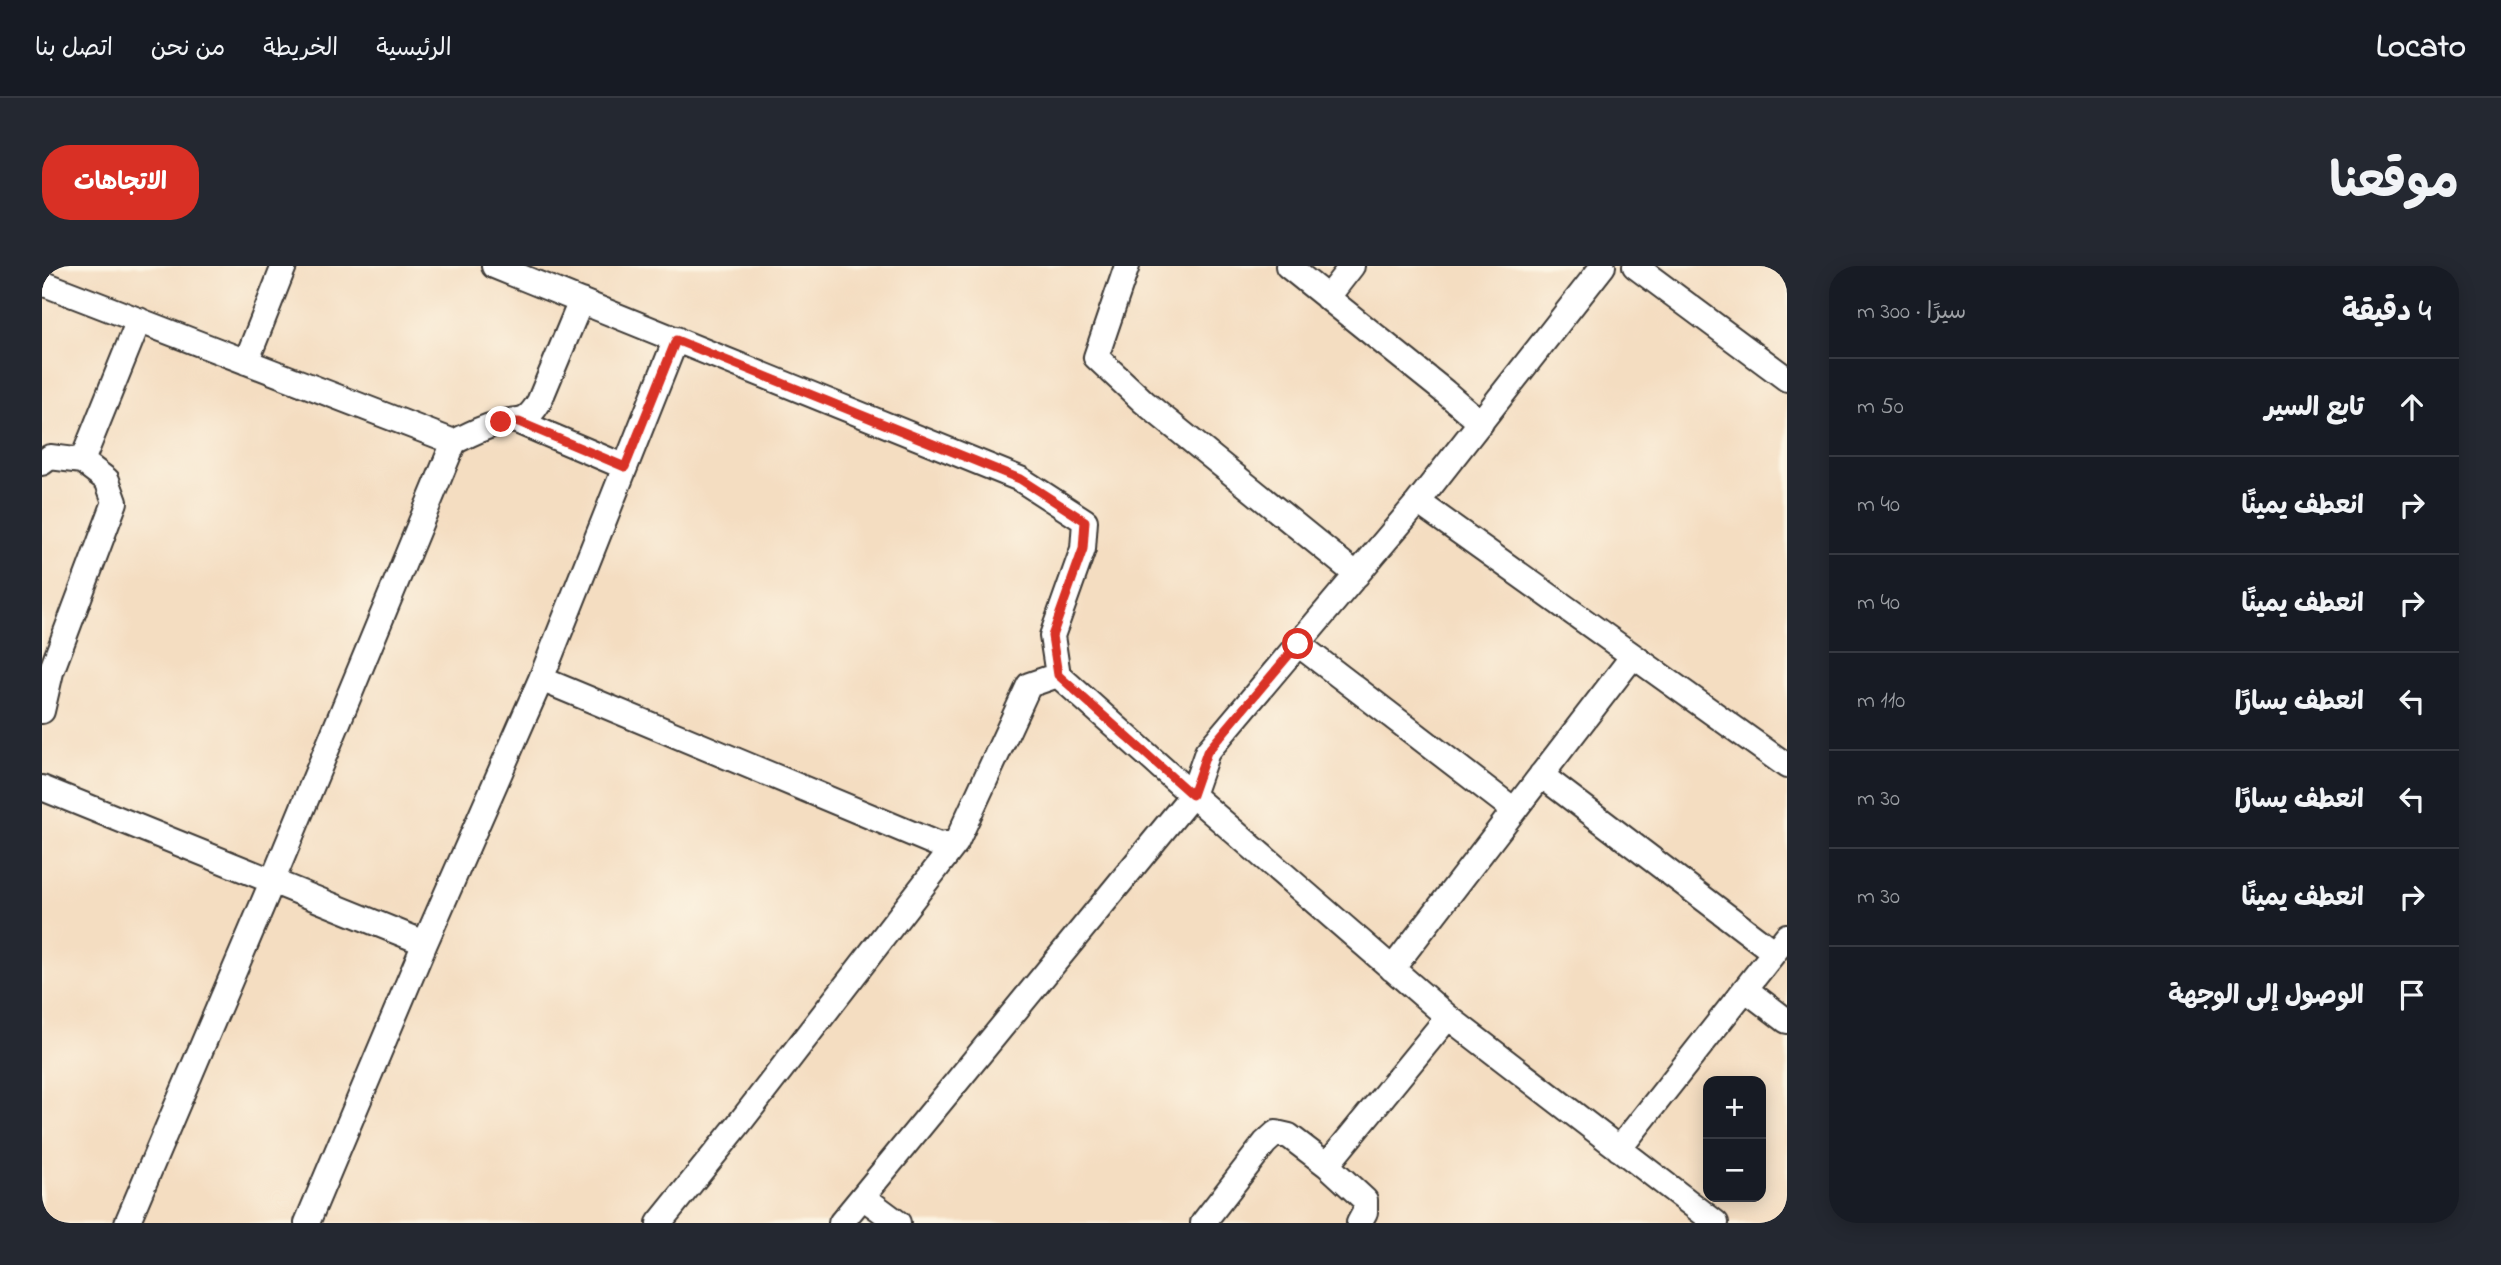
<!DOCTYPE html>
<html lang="ar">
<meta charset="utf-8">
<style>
:root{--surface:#171b24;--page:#242831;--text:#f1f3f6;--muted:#9ea1a6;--line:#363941;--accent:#d93025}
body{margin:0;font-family:"Indie Flower","Playpen Sans Arabic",sans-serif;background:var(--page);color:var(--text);direction:rtl}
.controls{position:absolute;right:21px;bottom:21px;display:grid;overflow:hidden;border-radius:14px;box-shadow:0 4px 18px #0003}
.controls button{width:63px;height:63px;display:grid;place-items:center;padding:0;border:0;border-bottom:2px solid var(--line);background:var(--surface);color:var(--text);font:35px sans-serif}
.stop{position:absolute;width:21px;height:21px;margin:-16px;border:5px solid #d93025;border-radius:50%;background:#fff}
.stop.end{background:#d93025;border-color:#fff;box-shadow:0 2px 7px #0008}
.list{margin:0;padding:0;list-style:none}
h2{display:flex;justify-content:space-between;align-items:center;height:91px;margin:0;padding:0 28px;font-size:30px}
h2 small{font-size:23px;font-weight:400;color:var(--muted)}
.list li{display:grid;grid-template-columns:46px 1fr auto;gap:21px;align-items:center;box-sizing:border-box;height:98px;padding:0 28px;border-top:2px solid var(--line)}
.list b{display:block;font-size:26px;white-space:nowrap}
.list em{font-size:23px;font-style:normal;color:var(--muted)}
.icon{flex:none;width:38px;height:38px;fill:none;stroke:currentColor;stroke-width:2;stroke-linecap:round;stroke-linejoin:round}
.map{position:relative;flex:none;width:1745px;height:957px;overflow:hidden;direction:ltr;border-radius:28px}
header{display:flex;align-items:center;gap:42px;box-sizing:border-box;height:98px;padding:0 35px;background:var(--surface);border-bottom:2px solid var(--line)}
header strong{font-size:33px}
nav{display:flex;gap:38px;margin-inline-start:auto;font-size:24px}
.intro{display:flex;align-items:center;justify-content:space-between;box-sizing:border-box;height:168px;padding:0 42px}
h1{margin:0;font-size:49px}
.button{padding:18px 32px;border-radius:28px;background:var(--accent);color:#fff;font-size:24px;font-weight:700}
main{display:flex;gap:42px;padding:0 42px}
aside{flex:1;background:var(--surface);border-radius:28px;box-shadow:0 4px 18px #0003}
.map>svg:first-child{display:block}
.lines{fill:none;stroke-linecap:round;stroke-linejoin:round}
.minor-casing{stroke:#3c3935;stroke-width:28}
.minor{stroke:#fff;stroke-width:24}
.route{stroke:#d93025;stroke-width:9}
</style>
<header>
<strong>Locato</strong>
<nav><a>الرئيسية</a><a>الخريطة</a><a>من نحن</a><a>اتصل بنا</a></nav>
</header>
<div class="intro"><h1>موقعنا</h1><a class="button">الاتجاهات</a></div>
<main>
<aside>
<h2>4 دقيقة<small>سيرًا · 300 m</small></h2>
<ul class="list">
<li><svg class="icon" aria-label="ahead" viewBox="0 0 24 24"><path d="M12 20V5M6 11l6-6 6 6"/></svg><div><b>تابع السير</b></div><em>50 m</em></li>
<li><svg class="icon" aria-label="right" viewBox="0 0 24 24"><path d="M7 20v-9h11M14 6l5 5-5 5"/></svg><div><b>انعطف يمينًا</b></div><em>40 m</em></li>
<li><svg class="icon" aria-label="right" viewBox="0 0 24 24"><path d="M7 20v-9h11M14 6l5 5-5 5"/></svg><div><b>انعطف يمينًا</b></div><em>40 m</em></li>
<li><svg class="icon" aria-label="left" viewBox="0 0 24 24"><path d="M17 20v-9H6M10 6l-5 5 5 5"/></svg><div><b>انعطف يسارًا</b></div><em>110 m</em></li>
<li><svg class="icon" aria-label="left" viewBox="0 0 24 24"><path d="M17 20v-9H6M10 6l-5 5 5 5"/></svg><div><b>انعطف يسارًا</b></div><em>30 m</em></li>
<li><svg class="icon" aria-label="right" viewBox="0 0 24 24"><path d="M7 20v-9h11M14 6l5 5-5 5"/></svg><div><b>انعطف يمينًا</b></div><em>30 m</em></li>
<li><svg class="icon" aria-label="arrive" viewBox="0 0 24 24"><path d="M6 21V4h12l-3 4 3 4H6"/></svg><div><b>الوصول إلى الوجهة</b></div></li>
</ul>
</aside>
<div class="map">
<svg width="1745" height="957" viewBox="0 0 1745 957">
<rect width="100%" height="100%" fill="#fcf5e5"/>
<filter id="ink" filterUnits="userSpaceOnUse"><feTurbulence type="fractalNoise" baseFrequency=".0143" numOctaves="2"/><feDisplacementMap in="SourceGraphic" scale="14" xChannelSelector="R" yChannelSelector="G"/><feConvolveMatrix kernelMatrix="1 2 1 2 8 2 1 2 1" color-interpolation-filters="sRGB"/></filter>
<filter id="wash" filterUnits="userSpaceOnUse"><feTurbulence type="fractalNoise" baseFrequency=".00686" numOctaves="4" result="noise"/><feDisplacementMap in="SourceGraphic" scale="28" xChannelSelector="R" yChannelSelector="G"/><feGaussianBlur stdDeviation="1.57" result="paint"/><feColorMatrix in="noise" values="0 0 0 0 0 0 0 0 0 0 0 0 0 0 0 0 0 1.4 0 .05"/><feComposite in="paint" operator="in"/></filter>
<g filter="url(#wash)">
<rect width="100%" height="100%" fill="#f4ddc1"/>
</g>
<g filter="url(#ink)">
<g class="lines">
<defs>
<path id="minor" d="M452,0L978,213L1043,255L1041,283L1010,370L1016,409L1150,529L1165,486L1376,236
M1085,0L1054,91L1102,136L1315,309
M1246,0L1403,126L1439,157
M1561,0L1376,236L1745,500
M1593,0L1745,113
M0,17L412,176L230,616L85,957
M1285,32L1310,0
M634,73L499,413L897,579L914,577L987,419L1016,409
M204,96L242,0
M477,156L583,201
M412,176C426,169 439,162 454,158C477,150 481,162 497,136L539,35
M40,195L97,54
M0,197L8,191L40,195L65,214L73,236L9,406L0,445
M1256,378L1472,544
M1499,509L1732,686
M0,522L383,677
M1350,703L1591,390
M1703,723L1745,755
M1577,883L1745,670
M821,931L856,957
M265,957L383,677L499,413
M617,957L696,859L914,577
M799,957L1150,529L1406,751L1674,957
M1161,957L1223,877L1234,867L1247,870L1285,899
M1317,957L1323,946V934L1285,899L1406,751"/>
</defs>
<use href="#minor" class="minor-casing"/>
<use href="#minor" class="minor"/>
</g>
</g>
<g class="lines" filter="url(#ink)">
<path class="route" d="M459,156H477L583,201L634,74L978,213L1043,255L1041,283L1010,370L1016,409L1150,529L1165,486L1256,378"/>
</g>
</svg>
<div class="controls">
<button>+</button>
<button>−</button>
</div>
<div class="stop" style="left:1256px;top:378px"></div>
<div class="stop end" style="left:459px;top:156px"></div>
</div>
</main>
